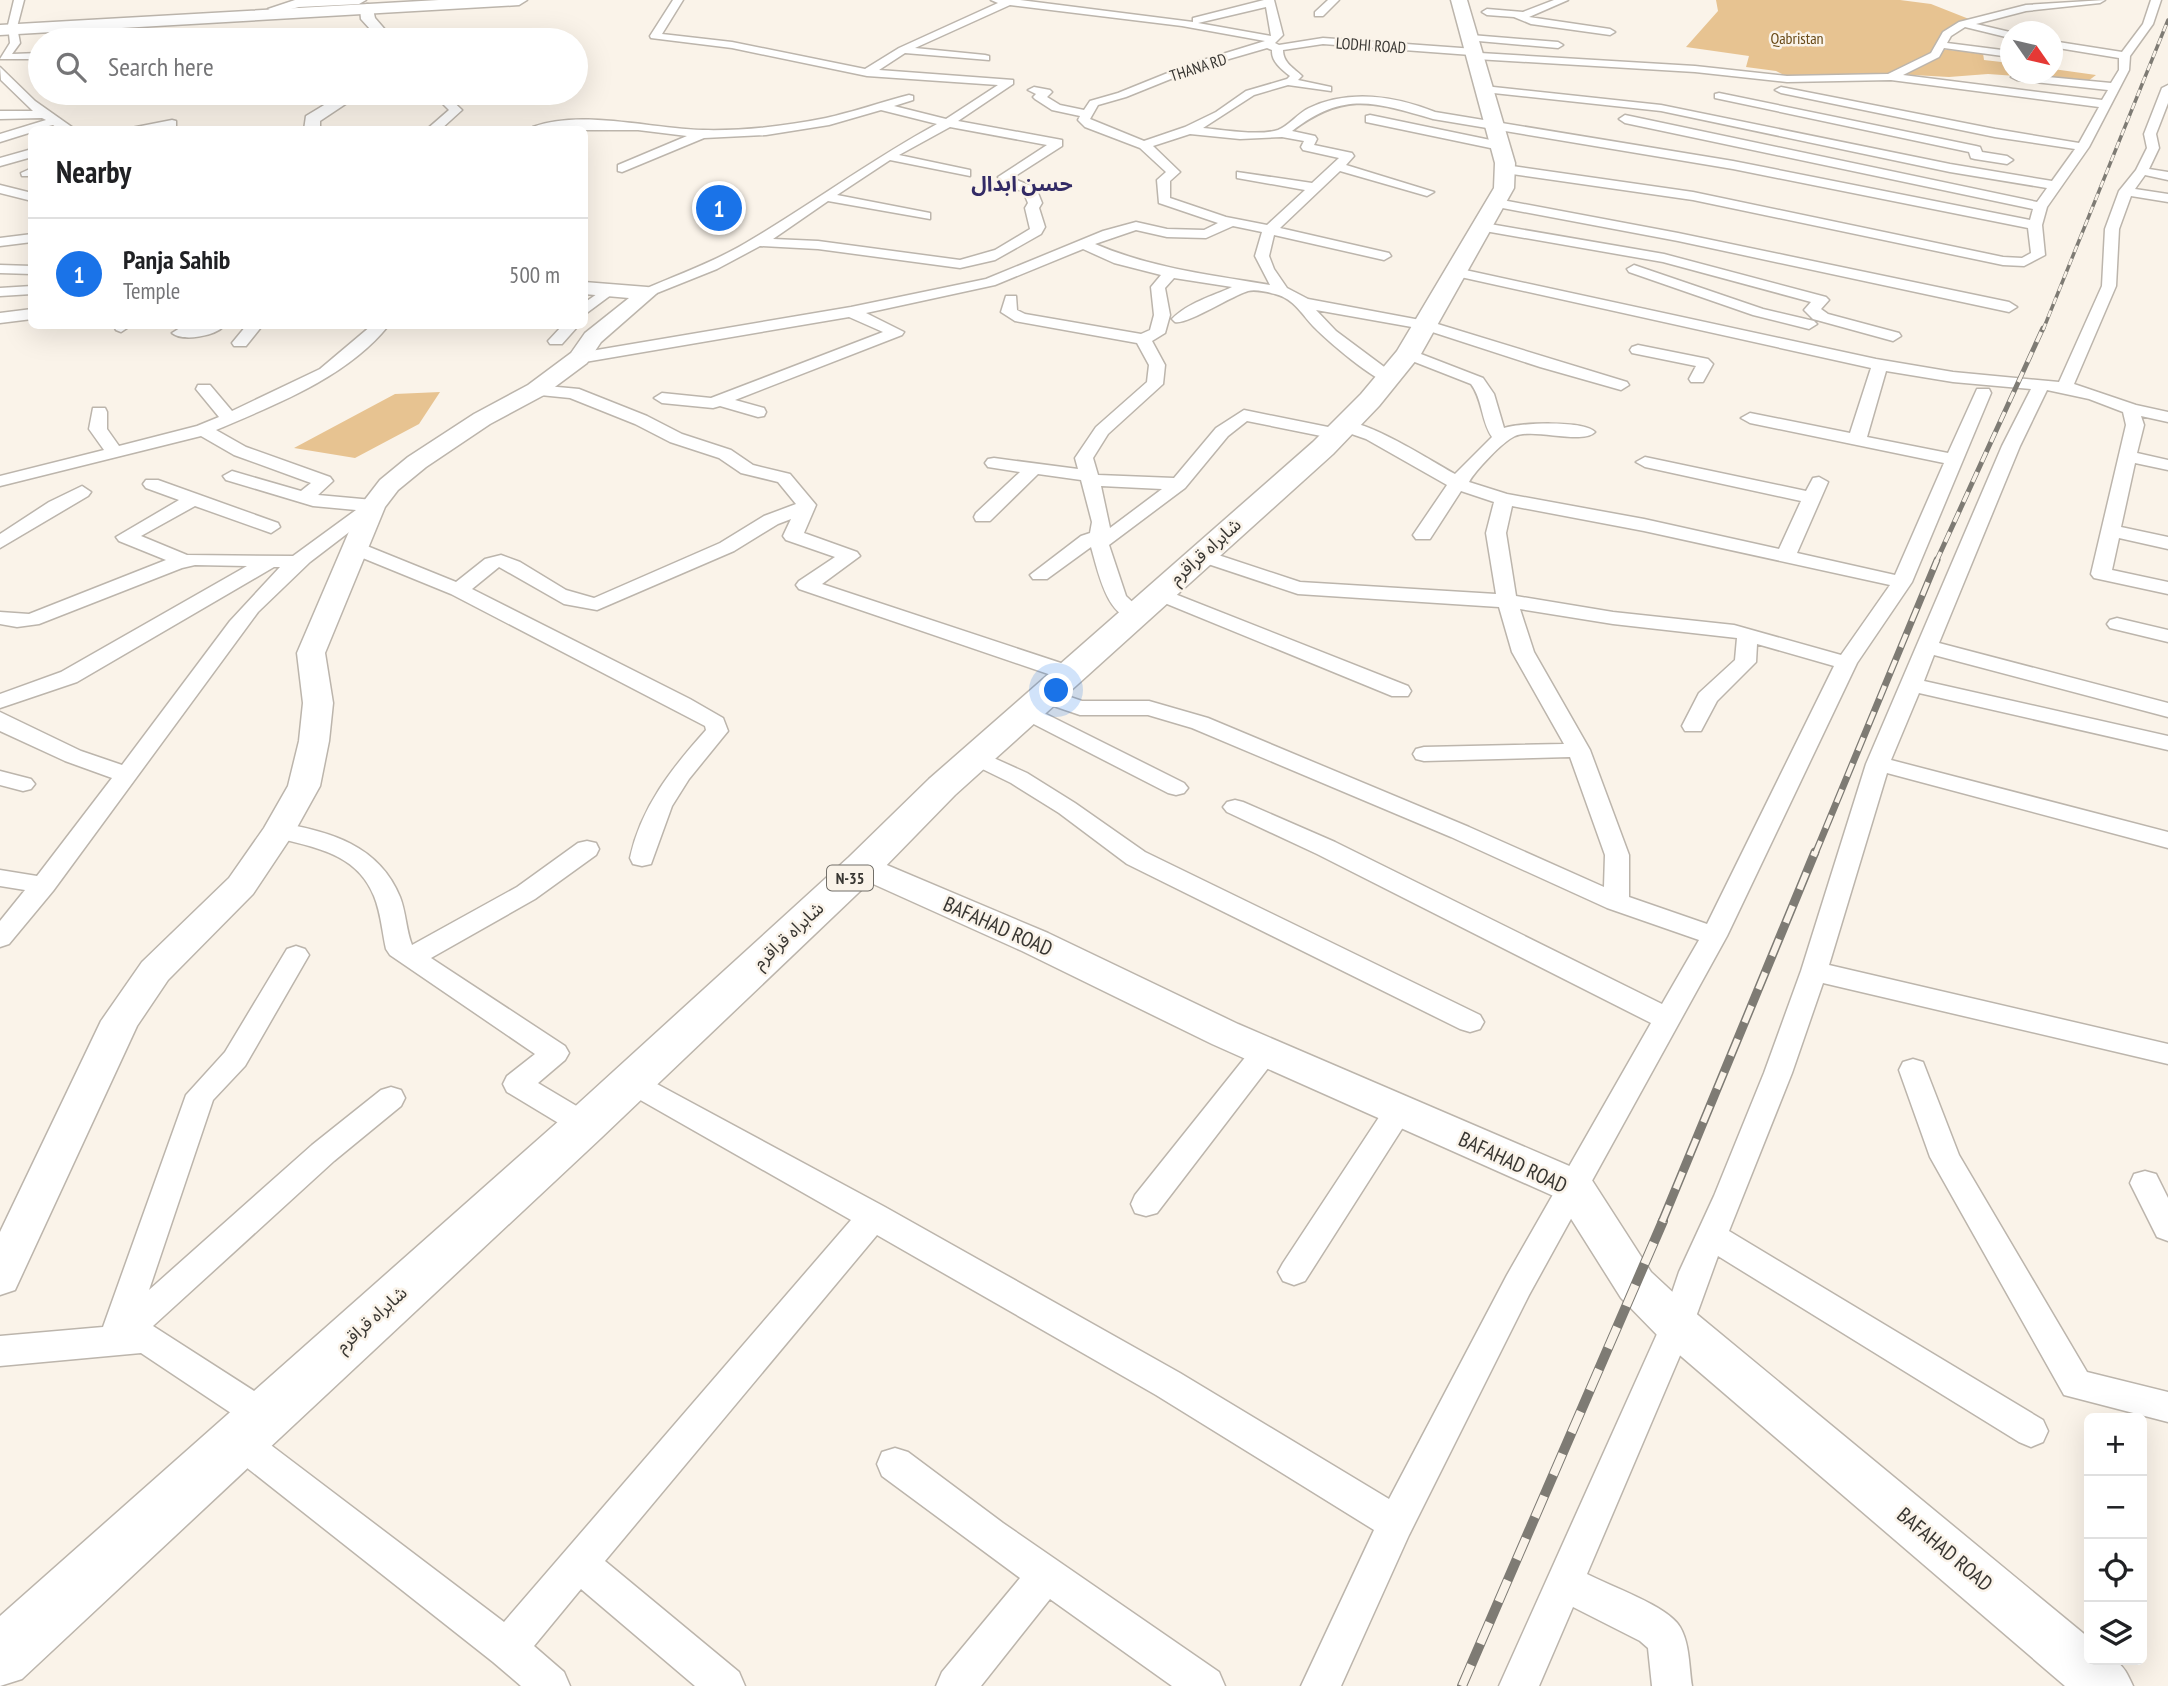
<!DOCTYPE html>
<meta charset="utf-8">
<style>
:root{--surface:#fff;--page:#f2f2f2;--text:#202124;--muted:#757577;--line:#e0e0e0;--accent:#1a73e8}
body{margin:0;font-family:"PT Sans Narrow","Noto Sans Arabic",sans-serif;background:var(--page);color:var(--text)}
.controls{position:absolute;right:21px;bottom:21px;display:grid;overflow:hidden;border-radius:10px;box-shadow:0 7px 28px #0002}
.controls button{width:63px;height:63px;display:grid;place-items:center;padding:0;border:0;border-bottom:2px solid var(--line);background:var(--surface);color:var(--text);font:35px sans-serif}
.compass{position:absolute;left:2000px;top:21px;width:63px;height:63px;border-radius:50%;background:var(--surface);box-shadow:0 7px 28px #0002;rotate:124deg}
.you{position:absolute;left:1057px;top:691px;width:24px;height:24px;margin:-18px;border:5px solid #fff;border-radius:50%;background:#1a73e8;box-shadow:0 0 0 10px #1a73e833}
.badge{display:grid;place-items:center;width:46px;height:46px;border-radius:50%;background:var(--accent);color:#fff;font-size:23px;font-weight:700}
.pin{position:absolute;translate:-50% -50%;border:4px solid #fff;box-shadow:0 2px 7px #0006}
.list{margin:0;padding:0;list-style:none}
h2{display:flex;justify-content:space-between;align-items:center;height:91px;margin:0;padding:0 28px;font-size:30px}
h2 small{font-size:23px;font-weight:400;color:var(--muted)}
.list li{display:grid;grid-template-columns:46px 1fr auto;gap:21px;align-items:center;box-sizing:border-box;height:112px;padding:0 28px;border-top:2px solid var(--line)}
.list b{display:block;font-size:26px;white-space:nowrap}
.list p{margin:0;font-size:23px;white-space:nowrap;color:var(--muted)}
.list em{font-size:23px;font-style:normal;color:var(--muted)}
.icon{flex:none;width:38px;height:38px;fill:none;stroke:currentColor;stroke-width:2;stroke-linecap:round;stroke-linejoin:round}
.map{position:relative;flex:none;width:2168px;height:1686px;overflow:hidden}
.search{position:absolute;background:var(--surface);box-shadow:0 7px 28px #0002;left:28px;top:28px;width:560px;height:77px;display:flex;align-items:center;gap:18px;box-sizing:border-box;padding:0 24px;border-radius:38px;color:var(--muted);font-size:26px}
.panel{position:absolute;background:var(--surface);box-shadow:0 7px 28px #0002;left:28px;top:126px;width:560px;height:203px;border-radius:10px}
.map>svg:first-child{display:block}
.green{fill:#e7c391}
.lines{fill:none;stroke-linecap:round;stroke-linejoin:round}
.street-casing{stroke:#bcb5ac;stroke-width:3}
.secondary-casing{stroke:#bcb5ac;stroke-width:3}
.highway-casing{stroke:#bcb5ac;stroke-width:3}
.street{fill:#fff;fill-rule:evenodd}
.secondary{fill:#fff;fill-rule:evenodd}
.highway{fill:#fff;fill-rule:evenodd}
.rail-far4-casing{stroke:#7e7b74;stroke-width:3.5}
.rail-far3-casing{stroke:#7e7b74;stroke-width:5}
.rail-far2-casing{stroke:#7e7b74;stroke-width:7}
.rail-far1-casing{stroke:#7e7b74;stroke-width:9}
.rail-casing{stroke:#7e7b74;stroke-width:10}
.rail-far4{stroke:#faf3e9;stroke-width:2.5;stroke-dasharray:7;stroke-linecap:butt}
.rail-far3{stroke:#faf3e9;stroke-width:3.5;stroke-dasharray:11;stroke-linecap:butt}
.rail-far2{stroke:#faf3e9;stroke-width:4.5;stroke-dasharray:14;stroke-linecap:butt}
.rail-far1{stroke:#faf3e9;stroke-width:6;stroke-dasharray:18;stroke-linecap:butt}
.rail{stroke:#faf3e9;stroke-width:8;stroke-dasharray:23;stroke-linecap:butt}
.labels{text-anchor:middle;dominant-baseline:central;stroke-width:5;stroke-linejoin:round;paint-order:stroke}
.far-park-label{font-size:16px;fill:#684916;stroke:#faf3e9}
.far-street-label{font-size:16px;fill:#383632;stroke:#faf3e9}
.shield{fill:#faf3e9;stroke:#726f69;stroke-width:2}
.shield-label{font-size:16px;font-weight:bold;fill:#383632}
.street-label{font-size:18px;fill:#383632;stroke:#faf3e9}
.far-district-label{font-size:21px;font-weight:bold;fill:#322a65;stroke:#faf3e9}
.near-street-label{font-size:21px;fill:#383632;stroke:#faf3e9}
</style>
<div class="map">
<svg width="2168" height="1686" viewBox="0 0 2168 1686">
<rect width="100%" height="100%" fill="#faf3e9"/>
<path class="green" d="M1716,0h184l31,4 38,15 -31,30 45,4 1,7 26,3v11h42l1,-5 43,6 -8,6 -100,-7 -39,3 -72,-4 -89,4 -12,-6 -30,-4 3,-11 -63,-9 32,-36z
M440,392l-21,32 -64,34 -61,-10 101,-54z"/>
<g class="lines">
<g class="street-casing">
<path id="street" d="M14,0h10l-7,27 3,16 -8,11 28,-1v6h-40l10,-16 -2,-18z
M673,0h10l-21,34 70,8 133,27 34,-21 99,-45 -7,-3h29l173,22v-4l71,-18h10l9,35 -8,8 4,2 44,-7 152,11 5,4 215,13 92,10 101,-2 43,-21 12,-21 16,-10 67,-17 79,-5 -5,3 -74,8 -50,13 34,8v6l-45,-11 -14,9 -4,7 63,8v6l-66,-9 -5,9 -36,18 199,25 6,-10 -91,-10 -6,-3 6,-3 94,9 8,-13v-12l-67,-11v-6l70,11 21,-28 8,-24h10l-8,24 -23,32 -1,14 -40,77 -42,60 -5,18 3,30 -21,11 -21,-1 -310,-65 -188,-27 -6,-4 6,-4 188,27 310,65 19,1 9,-5 -3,-25 -295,-59 -300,-50c-60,-17 -88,-28 -141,12l23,5 2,3 -3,6 38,8 2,3 -8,9 88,27 -7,4 -87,-25 -60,57 109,25 2,3 -7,4 -110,-25 -5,21 5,13 13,19 21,11 123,23 196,60 2,3 -8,5 -81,-23 -117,-38 -107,-19 20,21 59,44 2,3 -2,3 -6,2c-17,-4 -60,-41 -74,-55 -13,-13 -20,-29 -40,-34 -8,-2 -19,-5 -27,-3 -17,5 -61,34 -73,31l-3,-3c15,-16 41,-23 60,-32l-58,-9 -9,10 5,27 -5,18 -13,8 13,24 -2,19 -55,50 -15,24 5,17 76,3 42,-50 28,-18 94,19 -3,-3 3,-4c25,-6 93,39 117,52l37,-37c-11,-16 -9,-37 -21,-53l-69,-27 -2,-3 8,-5 75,29 11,16 10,34c16,-5 79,-8 91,4 -12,13 -61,-4 -80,4 -13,6 -40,35 -46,46l38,12 137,25 135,30 22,-48 -156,-34 -9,-5 9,-5 161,34 7,-13 6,-1 9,5 -31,71 98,22 49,-112 -194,-40 -9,-5 9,-5 100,20 21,-65 -415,-92 -7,-4 7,-4 420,91 77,13 106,10 43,-96 3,-57 14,-38 17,-21 11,-22 -3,-14 18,-46 6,-3v18l-12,31 3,14 -10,21 19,3v8l-23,-5 -10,14 33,5v8l-37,-6 -12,33 -3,57 -42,98 62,21 32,7v10l-27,-6 3,9 -7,28 31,7v10l-33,-7 -14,64 47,10v12l-49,-11 -7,32 56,12v12l-74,-16 -3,-4 35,-149 -3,-13 -34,-13 -42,-9 -27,56 -81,197 229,60v14l-234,-62 -10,26 244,55v14l-249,-57 -28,67 277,72v16l-281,-75 -58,192 339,79v20l-345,-81 -31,90 -63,158 314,189 5,11 -5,11 -12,5 -12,-5 -301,-186 -25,69 -106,249c23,12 81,32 93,53 10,17 9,41 12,59h-40l-4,-38 -8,-7 -67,-34 -34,79h-40l162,-361 18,-53 35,-76 50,-123 37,-102 65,-207 136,-318 29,-57 -78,-7 -67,-11 -19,66 81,16 29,-64h12l2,4 -79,189 -55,81 -130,273 -198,359 -120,240 -68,151h-40l73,-156 -218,-135 -279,-160 -272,326 134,111 6,14h-50l-114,-97 -47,57 30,26 6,14h-49l-28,-24 -266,-210 -5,-11 5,-11 12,-5 12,5 253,192 347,-402 -230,-131 -4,-8 4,-8 10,-3 254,137 295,166 209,126 118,-224 144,-252 -334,-169 -90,-42 -4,-5 4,-5 8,-2 8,2 92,40 327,162 37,-64 -92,-32 -156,-71 -259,-109 -44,-13h-68l-44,-15 -3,-5 3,-5 8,-2 38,13h67l59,17 261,109 135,60 1,-32 -35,-98 -146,4 -8,-2 -3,-5 3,-5 8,-2 140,-3 -52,-92 -13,-45 -201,-13 -105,-35 -3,-4 10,-6 100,33 196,12 -10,-61 8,-31 -33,-11 -31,48h-14l-3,-4 34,-50 -81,-46 -23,-8 2,3 -3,4 -6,1 -89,-18 -19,15 -43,52 -76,57 17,51 18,17 -3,4c-33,9 -43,-47 -50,-70l-44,32h-14l-3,-4 51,-39 9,-3 2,-11 -11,-42 -43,-6 -48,47h-14l-2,-4 2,-4 44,-41 -32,-5 -3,-4 3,-4 6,-1 84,11 -3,-11 21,-31 51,-45 2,-17 -12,-22 -122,-22 -14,-9 5,-16h10l1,14 8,4 116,20 9,-4 4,-15 -3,-28 10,-12 -47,-12 -31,-14 -88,36 -129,28 38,19 -2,3 -167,65 29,8 2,4 -2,4 -6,1 -38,-11 -7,2 -51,-5 -8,-5 8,-5 49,5 172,-66 -34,-15 -270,46 -8,-5 8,-5 272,-46 135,-28 117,-48 33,-9 31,7 37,1 14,-7 -59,-20 -2,-23 9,-8 -26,-24 -55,-21 -7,-7 2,-4 -28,-6 -17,-11 -2,-2 3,-3 -8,-4 6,-3 16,3 2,2 -5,5 13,8 24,5 6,-9 28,-8 72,-29 75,-23 -83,-15 -172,-21 -95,43 70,7 4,1v4l-84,-7 -26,17 134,10v4l-55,37 104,19v6l-50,32 24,10 6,15 -3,5 6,19 -4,7 -46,26 -35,8 -142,-19 -58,-3 -43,23 -70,28 -5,-1 -2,-3 2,-3c38,-16 77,-30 112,-52 62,-37 120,-80 183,-114l-56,-14 -52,15 -63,10 -62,3 -82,34 -4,-1v-6l69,-29 -49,-6h-107l2,-3c47,-18 120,2 170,3 41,1 83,-4 123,-12 28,-6 55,-16 83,-23l4,1v4l-19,6 52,13 52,-34 -131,-9 -135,-28 -81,-10 -1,-2zM1266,7l5,29 -73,-13zM1323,44l148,11 5,4 219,13 92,10 104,-2 208,27 -20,36 -84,-14 -214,-42 -6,3 6,3 214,44 80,12 -23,32 -102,-17 -289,-59 -177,-19 -6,3 6,3 177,19 289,61 97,16 -10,14 -412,-87 -6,4 6,4 408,86 -3,11 -297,-59 -298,-49c-39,-16 -86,-23 -126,-4 -11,5 -20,18 -31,22 -20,6 -55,0 -75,-2l51,-33 34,-10 43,6v-4l-33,-7 4,-4c-8,-8 -19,-13 -19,-26zM1267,48l5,2c-1,11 9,19 18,26l-3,3 -41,12 -30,21 -31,15 -41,14 -54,-22 8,-14 28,-8 72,-29zM950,127l97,18 -49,32 6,9 19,5 5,12 -3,5 5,21 -35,21 -35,10 -142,-19 -45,-2 55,-38 102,18v-6l-93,-18 53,-35 80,16v-6l-71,-15zM1190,134l50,5 42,-2 22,4 -3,6 2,3 36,8 -27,25 -75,-11v6l68,12 -38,35 -41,-8 -56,-19v-17l10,-9 -27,-26zM1233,226l29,6 -7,24 15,29c-59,-10 -119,-17 -175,-41l41,-14 31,7 39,1zM1101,486l61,3 -52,39zM1512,506l132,25 246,54 -49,70 -107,-30 -121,-13 -97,-16 -10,-63zM1520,609l93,15 124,14 -2,22 -36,33 -17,33 3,5h16l16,-30 39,-39 1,-18 77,22 -127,258 -78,-27v-42l-39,-105 -56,-98z
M1328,0h11l-16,16h-8v-4z
M1554,0h14l-39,17 81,12 5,3 -5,3 -79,-11 -17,-7 -27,-2 -5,-3 5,-3 36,3z
M1471,35l87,7 5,3 -5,3 -91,-8 -1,-2z
M0,67l35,34 41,29h-16l-7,-5 -21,5v2l-32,10v-8l46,-14 -4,-2 -42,1v-8h33l-32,-31z
M432,93h12l18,17 -22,20h-14l23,-20z
M1719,93l257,53 4,1 2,5 25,4 6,4 -6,4 -32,-5 -4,-1 -2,-6 -254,-54v-4z
M1370,115l130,27 6,4 -6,4 -134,-28v-6z
M172,120l4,1v6l-55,3z
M32,149v8l-32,9v-8z
M32,168v8h-10l-1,-3z
M0,185l32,8v8l-32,-8z
M1497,199l181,34 331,69 8,5 -8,5 -331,-71 -186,-35v-6z
M1484,223l180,31 162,43 3,3 -8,9 7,5 71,19 2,3 -8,5 -80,-22 -9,-9 7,-8 -148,-40 -184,-32v-6z
M32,234v8l-32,4v-8z
M0,265l32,1v8l-32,-1z
M1634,265l129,44 51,12 3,3 -8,5 -56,-14 -124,-43 -2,-3z
M610,285l5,1 2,3 -2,3 -31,23v-12z
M32,286v8l-32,2v-8z
M32,309v10l-32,4v-10z
M114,326h16l-9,6 -5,-2z
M203,326h21c-9,10 -41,16 -52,7l8,-5z
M246,326h16l-16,20h-12l-2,-3z
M371,326h17c-42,52 -114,79 -172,104l30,17 84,30 3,4 -15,14 55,5 7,2 2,5 -72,55 -52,50 -205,279 -44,53 -9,3v-26l25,-31 -25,-4v-16l37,6 75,-98 -47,-17 -65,-30v-19l81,39 41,14 108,-144 50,-54h-6l-197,115 -77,26v-14l61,-22 186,-106 -52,-1 -13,3 -143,56 -22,3 -17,-3v-12l29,2 137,-54 -47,-19 -3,-4 63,-37 -33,-12 -3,-4 3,-4h12l120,43 2,4 -9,6 -76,-27 -54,30 46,19 106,1 63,-46 -43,-4 -87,-26 -3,-4 9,-5 69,20 10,-8 -77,-28 -33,-19 -201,50v-10l104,-26 -15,-21 4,-21h12l2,4v17l12,17 78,-20 22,-9 -23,-28 2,-4h12l22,26 88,-42z
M562,326h16l-16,18h-12l-2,-3z
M1638,345l70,14 5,5 -10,18h-12l-2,-3 7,-13 -64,-13 -2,-3 2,-3z
M536,385l43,4 68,27 35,18 49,16 22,15 37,9 26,31 -12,28 53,19 3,4 -38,28 254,84 3,5 -3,5h-16l-261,-89 -3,-4 3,-4 36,-24 -49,-17 -3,-4 8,-17 -13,5 -44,27 -137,59 -33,-6 -65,-37 -27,22 218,110 33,19 5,13 -39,48 -17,27 -21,58 -9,2 -9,-2 -3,-6c11,-51 42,-90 76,-128l-1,-4 -254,-132 -103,-42 -3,-4 10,-6 7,2 94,38 29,-23 16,-4 19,7 46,28 28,8 126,-55 44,-27 32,-12 -18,-22 -37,-9 -22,-15 -49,-16 -35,-18 -65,-26 -40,-4 -2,-4 2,-4z
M82,486l9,6 -3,4 -88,52v-14l49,-32z
M1157,587l251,99 3,5 -3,5h-16l-242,-99 -3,-4 3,-4z
M2117,618l51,12v12l-58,-14 -3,-4 3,-4z
M1026,704l158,79 4,5 -4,5 -8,2 -8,-2 -150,-77 -3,-5 3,-5z
M976,750l51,23 48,30 70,49 335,163 4,7 -4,7 -10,3 -10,-3 -333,-165 -68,-51 -48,-30 -43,-21 -3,-5 3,-5z
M0,771l31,8 4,5 -4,5 -8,2 -23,-6z
M279,823c50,8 100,22 121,74 6,15 6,33 12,48l105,-58 61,-44 9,-2 9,2 3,6 -3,6 -61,44 -104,59 134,88 4,7 -4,7 -27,23 57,34 5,8 -5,8 -10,3 -10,-3 -68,-41 -4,-8 4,-8 28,-22 -145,-99 -4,-6c-4,-18 -5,-36 -12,-53 -18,-45 -64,-49 -104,-60l-3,-5 3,-5z
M296,946l9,3 4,6 -64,111 -32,34 -64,190 163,-145 69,-55 10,-3 10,3 4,8 -4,8 -67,55 -181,165 123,79 5,11 -5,11 -12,5 -12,-5 -111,-74 -141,13v-30l103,-9 83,-232 39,-43 62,-103z
M1265,1042l10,3 4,7 -4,7 -118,154 -11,3 -11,-3 -4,-9 4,-9 120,-150z
M1913,1059l10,3 36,93 128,217 81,20v30l-104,-27 -134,-238 -31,-87 4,-8z
M1399,1099l10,3 5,8 -109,171 -11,4 -11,-4 -5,-9 5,-9 106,-161z
M2145,1171l11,3 12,24v43l-11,-4 -27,-54 4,-9z
M895,1448l13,4 95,71 216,149 6,14h-53l-122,-87 -69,87h-45l6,-14 78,-94 -138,-102 -5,-12 5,-12z"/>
</g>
<g class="secondary-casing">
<path id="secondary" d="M295,0h71l-7,4 -60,3 -24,6 -7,-4z
M367,4l5,1 3,13 19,22h-14l-19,-21 -1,-11z
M344,93h18l-42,28v9h-16l2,-14z
M584,282l63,5 7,2 3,4 -56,49 -14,21 -43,32 -54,29 -64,43 -28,23 -13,17 -60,146 8,50 -4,38 -9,45 -25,45 -42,63 -85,86 -31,46 -122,264 -15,5v-63l101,-211 41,-59 87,-84 35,-50 24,-42 11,-45 4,-38 -6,-50 63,-147 20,-26 28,-23 66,-43 54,-29 43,-32 14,-20 44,-35 -45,-4z
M863,855l185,78 190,91 350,150 63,98 42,39 396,327v22c29,0 32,-1 44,26h-68l-404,-347 -40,-41 -63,-100 -346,-154 -190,-93 -171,-77 -5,-8 5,-8z"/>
</g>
<g class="highway-casing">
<path id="highway" d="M439,0h88l-8,5 -519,30v-10z
M1451,0h16l48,163 -1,25 -93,166 -42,52 -46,48 -378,341 -78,80 -276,263 -579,541 -22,7v-70l569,-504 280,-255 80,-78 384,-337 48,-48 36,-43 97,-163 1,-25z"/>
</g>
<use href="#street" class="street"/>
<use href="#secondary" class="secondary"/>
<use href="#highway" class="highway"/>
<g class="rail-far4-casing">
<path id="rail-far4" d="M2043,330l125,-310"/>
</g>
<g class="rail-far3-casing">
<path id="rail-far3" d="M1936,562l107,-234"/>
</g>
<g class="rail-far2-casing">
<path id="rail-far2" d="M1815,854l122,-294"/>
</g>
<g class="rail-far1-casing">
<path id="rail-far1" d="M1662,1222l153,-370"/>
</g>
<g class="rail-casing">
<path id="rail" d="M1462,1686l201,-465"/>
</g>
<use href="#rail-far4" class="rail-far4"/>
<use href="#rail-far3" class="rail-far3"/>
<use href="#rail-far2" class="rail-far2"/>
<use href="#rail-far1" class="rail-far1"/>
<use href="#rail" class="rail"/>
</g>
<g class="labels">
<g class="far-park-label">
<text x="1797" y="38">Qabristan</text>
</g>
<g class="far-street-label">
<text transform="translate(1371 45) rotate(4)">LODHI ROAD</text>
<text transform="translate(1198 67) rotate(-18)">THANA RD</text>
</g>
<rect class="shield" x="827" y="865.5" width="46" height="25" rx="5"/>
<g class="shield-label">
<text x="850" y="878">N-35</text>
</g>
<g class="street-label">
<text transform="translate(1205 551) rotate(-42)">شاہراہ قراقرم</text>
<text transform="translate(788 935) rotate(-43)">شاہراہ قراقرم</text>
<text transform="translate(371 1319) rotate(-42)">شاہراہ قراقرم</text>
</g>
<g class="far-district-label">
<text x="1022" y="183">حسن ابدال</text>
</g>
<g class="near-street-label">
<text transform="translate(998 926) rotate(24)">BAFAHAD ROAD</text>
<text transform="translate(1513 1162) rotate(25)">BAFAHAD ROAD</text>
<text transform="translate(1945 1549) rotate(40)">BAFAHAD ROAD</text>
</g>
</g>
</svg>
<div class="controls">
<button>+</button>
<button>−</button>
<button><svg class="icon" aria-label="locate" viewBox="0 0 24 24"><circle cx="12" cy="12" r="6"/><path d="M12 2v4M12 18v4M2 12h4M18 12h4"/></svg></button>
<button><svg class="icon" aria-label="layers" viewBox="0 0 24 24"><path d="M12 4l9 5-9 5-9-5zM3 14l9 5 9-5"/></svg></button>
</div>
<svg class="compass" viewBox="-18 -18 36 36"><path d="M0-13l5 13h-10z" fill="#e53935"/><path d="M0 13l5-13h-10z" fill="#757577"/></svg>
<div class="you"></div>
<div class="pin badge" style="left:719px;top:208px">1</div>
<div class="search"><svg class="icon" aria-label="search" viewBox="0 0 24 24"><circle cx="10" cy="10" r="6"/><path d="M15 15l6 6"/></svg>Search here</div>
<section class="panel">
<h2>Nearby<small></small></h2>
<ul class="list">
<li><span class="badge">1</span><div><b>Panja Sahib</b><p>Temple</p></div><em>500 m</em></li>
</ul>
</section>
</div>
